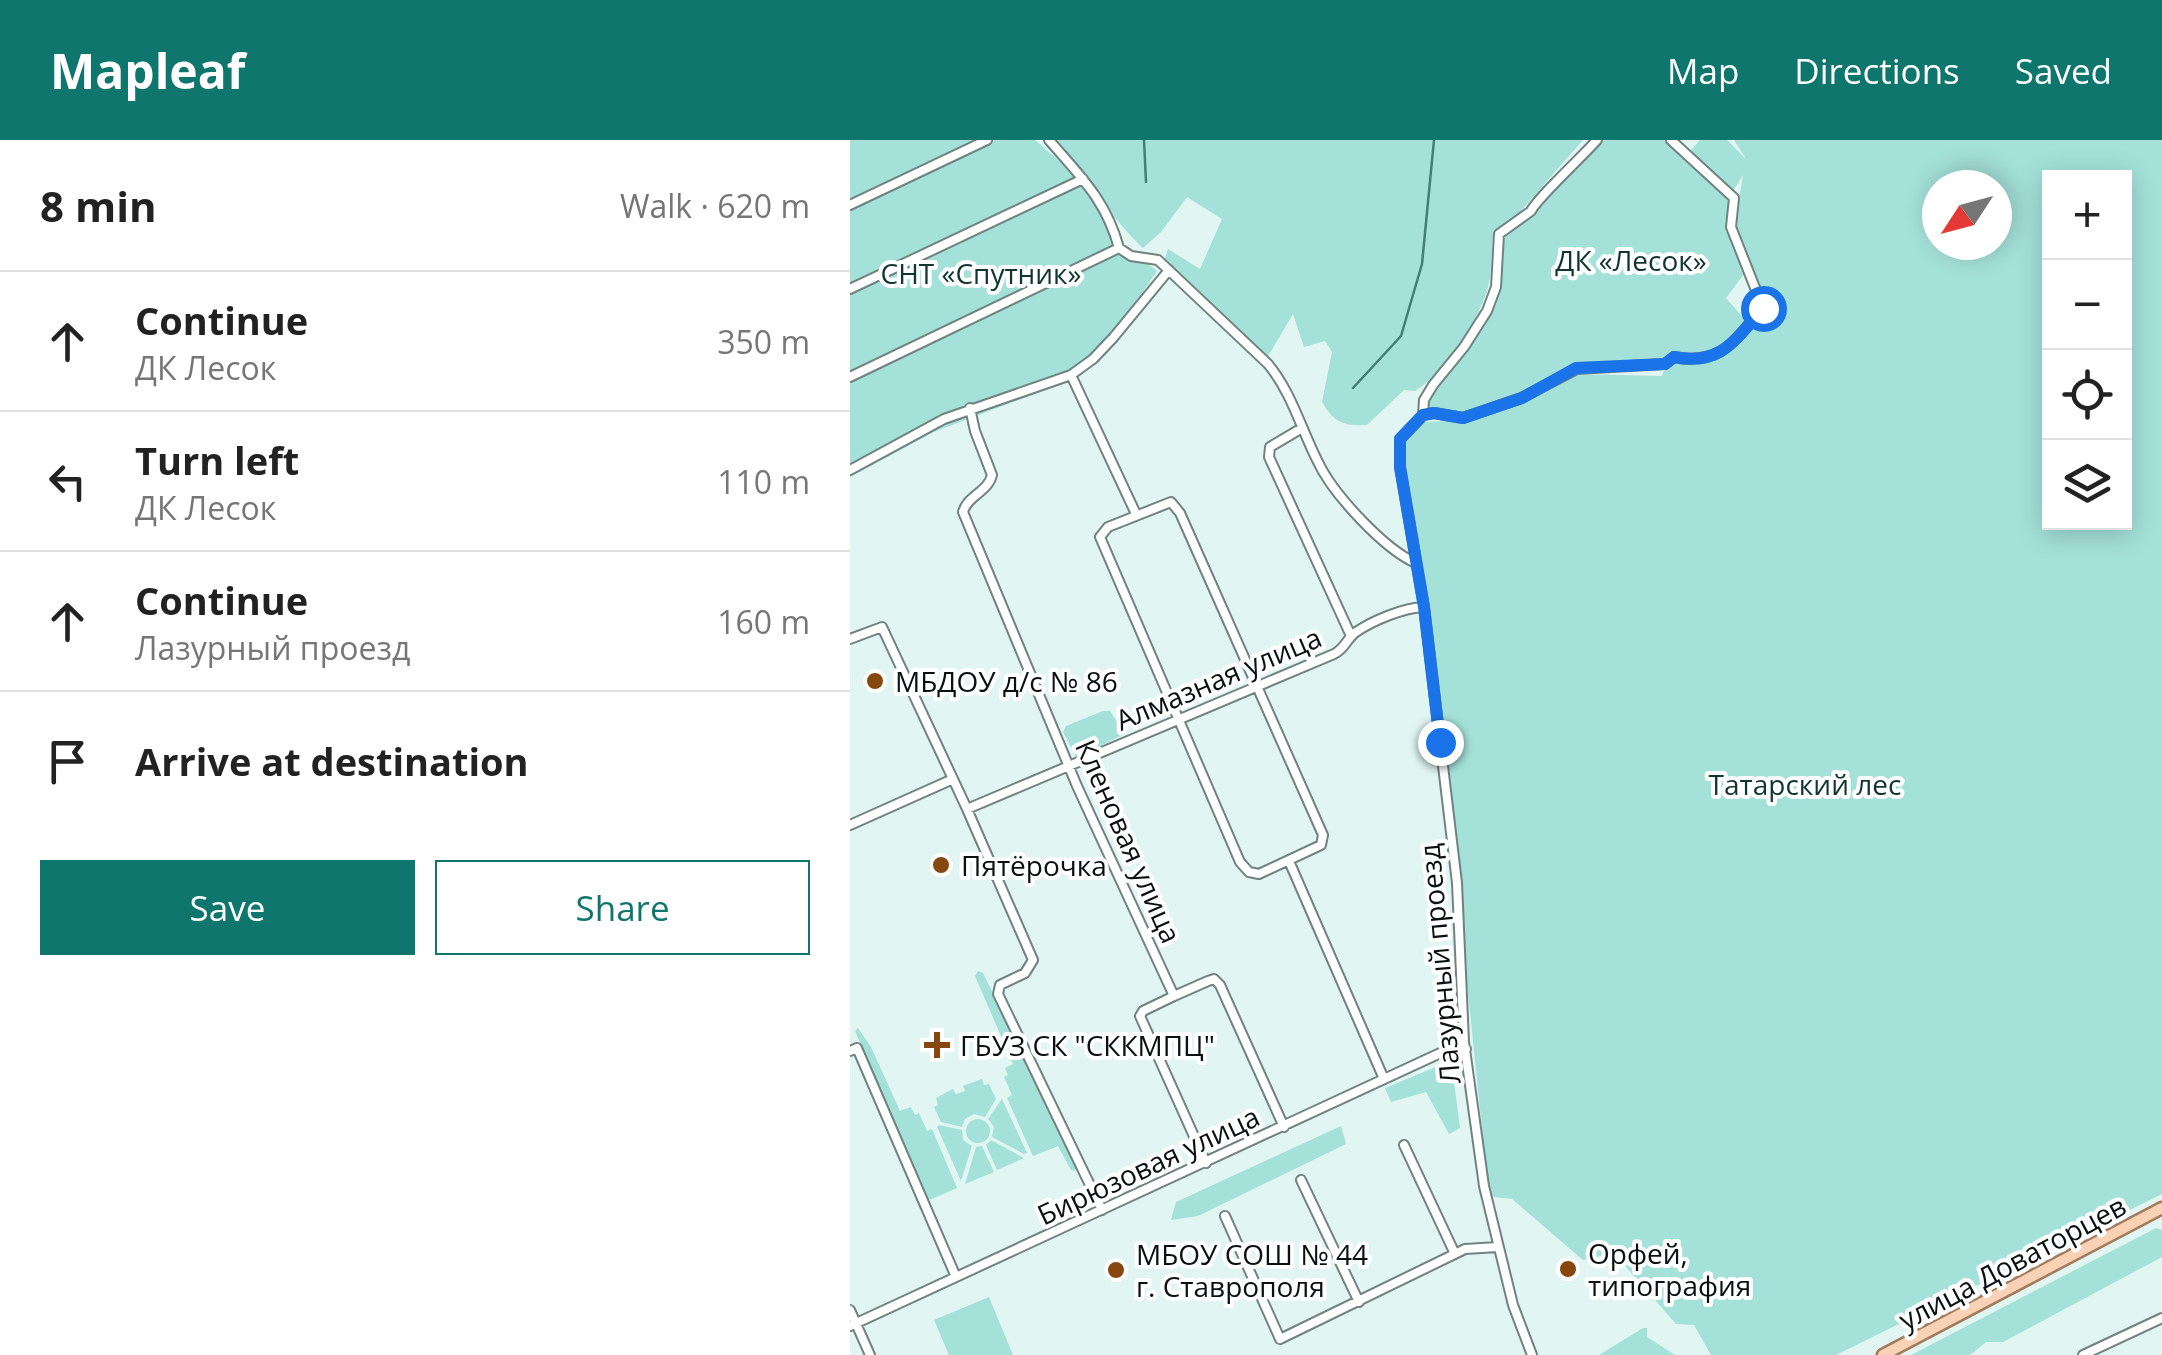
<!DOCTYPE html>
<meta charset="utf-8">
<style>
:root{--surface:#fff;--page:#f6f6f6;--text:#222;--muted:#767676;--line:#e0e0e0;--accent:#0f766e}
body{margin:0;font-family:"Open Sans",sans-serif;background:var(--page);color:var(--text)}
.controls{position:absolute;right:30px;top:30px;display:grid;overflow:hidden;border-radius:0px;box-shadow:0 5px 25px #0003}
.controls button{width:90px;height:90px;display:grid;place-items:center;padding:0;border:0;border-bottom:2px solid var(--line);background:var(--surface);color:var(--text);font:50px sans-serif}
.compass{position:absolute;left:1072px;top:30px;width:90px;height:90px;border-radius:50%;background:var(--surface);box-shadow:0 5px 25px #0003;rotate:234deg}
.stop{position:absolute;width:30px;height:30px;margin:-22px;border:8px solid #1a73e8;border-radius:50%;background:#fff}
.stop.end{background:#1a73e8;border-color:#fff;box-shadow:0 2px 10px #0008}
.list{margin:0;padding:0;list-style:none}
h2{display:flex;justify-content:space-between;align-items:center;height:130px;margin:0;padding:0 40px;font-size:42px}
h2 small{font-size:32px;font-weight:400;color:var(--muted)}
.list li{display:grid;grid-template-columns:65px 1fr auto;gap:30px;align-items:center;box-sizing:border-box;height:140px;padding:0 40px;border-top:2px solid var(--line)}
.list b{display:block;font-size:38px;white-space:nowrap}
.list p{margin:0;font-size:32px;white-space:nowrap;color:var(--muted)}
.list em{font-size:32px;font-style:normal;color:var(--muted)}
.actions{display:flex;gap:20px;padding:30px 40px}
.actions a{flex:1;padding:22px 0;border:2px solid var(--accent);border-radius:0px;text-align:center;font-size:35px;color:var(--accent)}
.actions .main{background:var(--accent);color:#fff}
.icon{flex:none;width:55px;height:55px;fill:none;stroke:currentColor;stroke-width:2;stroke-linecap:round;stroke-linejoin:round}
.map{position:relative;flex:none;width:1312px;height:1215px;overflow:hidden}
header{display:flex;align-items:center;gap:60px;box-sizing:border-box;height:140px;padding:0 50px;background:var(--accent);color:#fff}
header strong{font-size:48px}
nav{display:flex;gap:55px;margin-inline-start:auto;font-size:35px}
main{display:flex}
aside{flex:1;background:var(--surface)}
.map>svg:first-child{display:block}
.green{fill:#a4e1d9;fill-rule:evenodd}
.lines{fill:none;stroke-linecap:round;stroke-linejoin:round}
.stream{stroke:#467d76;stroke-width:2.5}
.minor-casing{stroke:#708380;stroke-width:12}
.major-casing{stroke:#a37a5b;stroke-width:15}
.minor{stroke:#fff;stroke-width:8}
.major{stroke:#f9d1b5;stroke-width:10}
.route{stroke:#1a73e8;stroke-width:12}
.poi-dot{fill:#87480f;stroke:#fff;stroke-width:4}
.labels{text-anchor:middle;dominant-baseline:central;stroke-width:8;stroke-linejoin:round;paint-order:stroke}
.park-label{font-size:28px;fill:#113632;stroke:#fff}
.street-label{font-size:28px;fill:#0a1110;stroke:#fff}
.poi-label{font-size:28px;fill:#0a1110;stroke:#fff;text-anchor:start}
</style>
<header>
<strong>Mapleaf</strong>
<nav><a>Map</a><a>Directions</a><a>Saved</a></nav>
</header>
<main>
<aside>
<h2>8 min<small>Walk · 620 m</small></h2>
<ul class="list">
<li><svg class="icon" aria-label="ahead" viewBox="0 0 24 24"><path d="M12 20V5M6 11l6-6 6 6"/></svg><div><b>Continue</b><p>ДК Лесок</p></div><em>350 m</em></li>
<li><svg class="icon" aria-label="left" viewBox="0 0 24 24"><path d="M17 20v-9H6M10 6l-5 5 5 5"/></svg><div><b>Turn left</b><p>ДК Лесок</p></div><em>110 m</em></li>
<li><svg class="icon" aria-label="ahead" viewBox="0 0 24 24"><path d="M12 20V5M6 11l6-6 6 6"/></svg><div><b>Continue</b><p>Лазурный проезд</p></div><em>160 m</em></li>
<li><svg class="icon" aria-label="arrive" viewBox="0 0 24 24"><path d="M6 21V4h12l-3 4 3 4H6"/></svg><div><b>Arrive at destination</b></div></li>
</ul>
<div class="actions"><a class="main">Save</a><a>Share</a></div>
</aside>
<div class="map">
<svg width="1312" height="1215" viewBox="0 0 1312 1215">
<rect width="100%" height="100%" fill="#e1f5f2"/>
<path class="green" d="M0,0h185l23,20 -13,-20h538l-65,74 -25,23c-2,17 -1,38 -6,54 -13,37 -40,79 -72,100l-11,-1 -37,35c-23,1 -33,-2 -45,-23l10,-50 -7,-11 -21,6 -11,-33 -25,42 -104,-95 4,-12 32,20 22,-50 -35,-22 -26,35 -18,16c-25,-23 -42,-52 -70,-73l18,17 12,18 16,44 29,10 9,7 -59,87 -30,23 -132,50 -86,46z
M752,0h65l19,16 14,-16h27l19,19 -12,-19h428v1054l-326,161h-125l-17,-30 -18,-1 -62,-71 -31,7 -71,-61 -19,-2 -5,-10 -63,-612c-10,-44 -27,-96 -18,-142l17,-11 37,-2 66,-20 52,-26 83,2c4,-14 19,-15 32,-18l-25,-4 -6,6c-24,2 -73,0 -93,8 -34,13 -109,71 -143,36l69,-99 5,-66 30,-23zM893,35l-8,49 11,42 20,45 -33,37 -13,4 27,-30 -21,-24 18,-24 -13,-40 -2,-36zM1200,38h74v344h-74zM1087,45h60v60h-60z
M253,571h7l15,23 -49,23 -13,-25 3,-6z
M128,831l5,2 82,169 12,25 -2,4 -4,-1 -13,-24 -25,10 -26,-58 5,-3 -8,-18 4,-2 -3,-7 8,-4 -38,-88z
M8,888l13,19 29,64 11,-4 4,8 4,-2 8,18 5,-2 25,59 -30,13 -72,-170z
M593,924l10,10 7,54 -11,6 -23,-42 -35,10 -6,-14z
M132,939l2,6 5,-1 7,15 -11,18 -11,-3 -9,5 -3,8 -21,-5 -7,-15 4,-2 -2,-7 17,-9 3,5 9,-3 -2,-5z
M152,959l25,54 -3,1 -32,-17 2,-10 -6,-8z
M116 991a12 12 0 1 1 24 0a12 12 0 1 1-24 0Z
M89,985l23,5 1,10 9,6 -11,35 -24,-54z
M491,986l5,18 -148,72 -27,4 5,-18z
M141,1000l33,18 -27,12 -11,-25z
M132,1006l12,26 -29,12 11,-37z
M1306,1088l6,2v27l-159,85h-17l-16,13h-59z
M139,1157l24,58h-64l-15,-35z
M793,1188h4v9l28,18h-76z"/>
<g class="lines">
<path class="stream" d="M294,0l2,42
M503,248l48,-52 21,-72 12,-124"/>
<g class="minor-casing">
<path id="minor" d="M199,0c31,36 57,60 70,108l12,8 27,4 110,104c24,29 33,65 50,98 15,32 66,87 98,101
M0,65l137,-65
M0,149l233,-110
M221,235l65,139
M0,237l269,-129
M120,268l5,23 17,44c-4,17 -25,21 -29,37l114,274 97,210 34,-15 6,-2 6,6 64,142
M573,275l11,-2 29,5 58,-20 56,-29 88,-5 9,-7c47,9 60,-16 89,-49l-32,-81 3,-29 -63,-58
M452,288l-32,19 -1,10 82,179
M0,330l94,-51 127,-44 22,-16 20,-21 56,-68
M321,362l9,11 143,322 -2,10 -62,29 -10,-2 -9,-10 -140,-325 8,-10z
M0,499l32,-12 85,182 66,151 -8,13 -25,12 -2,9 104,216
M117,669l367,-155c12,-6 12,-15 22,-22 18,-12 47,-24 68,-25
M0,685l103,-46
M439,721l95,218
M324,856l-31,15 -3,5 66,147
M0,911l7,-3 99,229
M554,1005l51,109
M451,1040l58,122
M375,1076l55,123 185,-90 33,-2
M0,1170l20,45
M0,1186l599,-277h17
M682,1215l-19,-50 -29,-119 -20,-144 -7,-159 -33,-276 -24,-140v-28l23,-24 1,-15 9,-15 31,-38 23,-36 9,-24 3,-53 32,-23c5,-12 53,-56 66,-71
M1233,1215l79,-37"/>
</g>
<g class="major-casing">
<path id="major" d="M1033,1215l279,-147"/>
</g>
<use href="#minor" class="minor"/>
<use href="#major" class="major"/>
</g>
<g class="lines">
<path class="route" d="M590,602l-16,-135 -24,-140v-28l23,-24 11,-2 29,5 59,-20 54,-30 89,-4 9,-7c47,9 60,-16 89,-49"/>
</g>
<g class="poi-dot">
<circle cx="25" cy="541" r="10"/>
<circle cx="91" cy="725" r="10"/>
<path d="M82 890h10v10h10v10h-10v10h-10v-10h-10v-10h10z"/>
<circle cx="718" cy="1129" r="10"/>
<circle cx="266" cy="1130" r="10"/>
</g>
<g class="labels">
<g class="park-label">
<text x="781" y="120">ДК «Лесок»</text>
<text x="131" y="133">СНТ «Спутник»</text>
<text x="955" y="644">Татарский лес</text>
</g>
<g class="street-label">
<text transform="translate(368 538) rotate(-23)">Алмазная улица</text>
<text transform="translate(279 701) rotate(66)">Кленовая улица</text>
<text transform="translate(589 824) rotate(-95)">Лазурный проезд</text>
<text transform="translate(298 1025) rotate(-25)">Бирюзовая улица</text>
<text transform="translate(1162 1122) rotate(-28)">улица Доваторцев</text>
</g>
<g class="poi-label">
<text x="45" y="541">МБДОУ д/с № 86</text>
<text x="111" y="725">Пятёрочка</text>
<text x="110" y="905">ГБУЗ СК "СККМПЦ"</text>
<text x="738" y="1113">Орфей,<tspan x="738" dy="32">типография</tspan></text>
<text x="286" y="1114">МБОУ СОШ № 44<tspan x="286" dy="32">г. Ставрополя</tspan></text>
</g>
</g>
</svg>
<div class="controls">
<button>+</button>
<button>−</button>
<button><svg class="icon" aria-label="locate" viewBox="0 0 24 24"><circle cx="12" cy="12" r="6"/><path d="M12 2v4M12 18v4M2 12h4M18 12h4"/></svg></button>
<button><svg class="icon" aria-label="layers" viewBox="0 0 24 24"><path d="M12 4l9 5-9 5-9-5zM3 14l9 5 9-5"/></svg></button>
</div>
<svg class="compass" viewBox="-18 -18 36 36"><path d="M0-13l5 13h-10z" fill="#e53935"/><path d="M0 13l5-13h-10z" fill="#767676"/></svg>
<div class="stop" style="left:913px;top:168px"></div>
<div class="stop end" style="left:590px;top:602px"></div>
</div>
</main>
